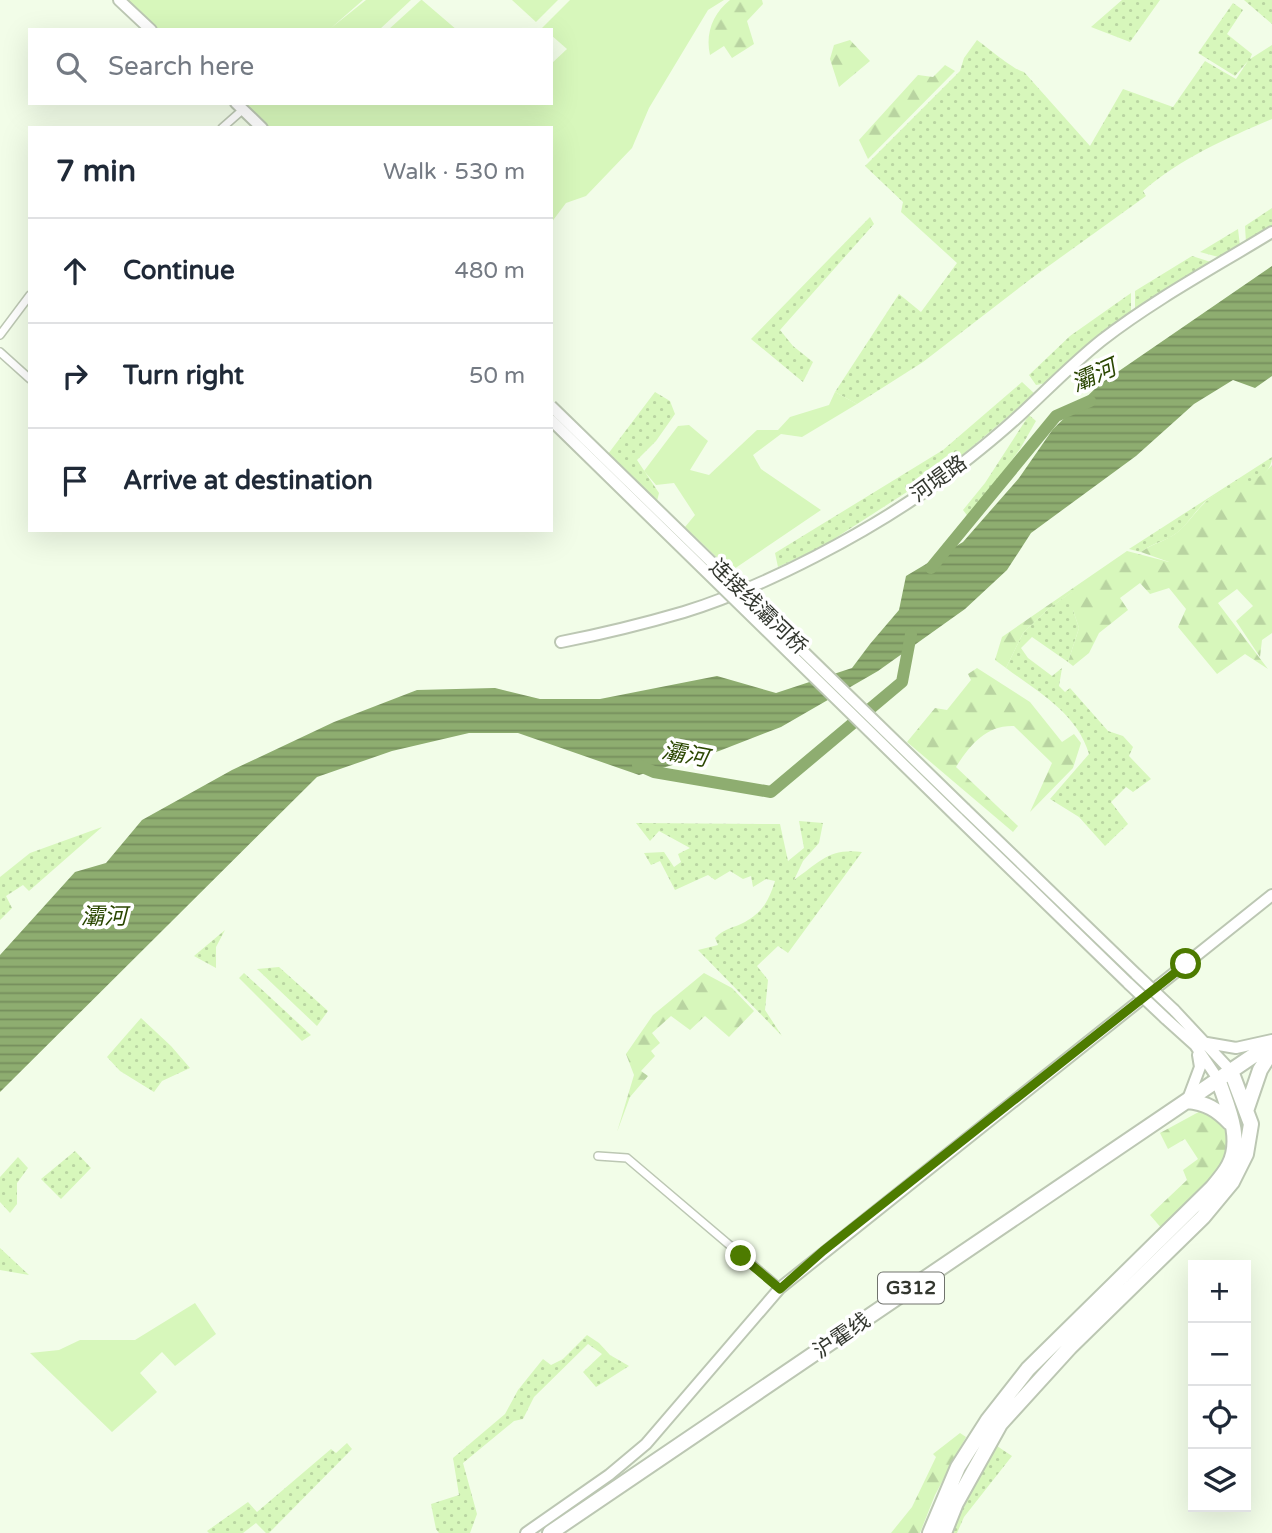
<!DOCTYPE html>
<meta charset="utf-8">
<style>
:root{--surface:#fff;--page:#f2f2f3;--text:#1f2937;--muted:#747a83;--line:#e0e1e3}
body{margin:0;font-family:"Varela Round","Noto Sans SC",sans-serif;background:var(--page);color:var(--text)}
.controls{position:absolute;right:21px;bottom:21px;display:grid;overflow:hidden;border-radius:0px;box-shadow:0 7px 28px #0002}
.controls button{width:63px;height:63px;display:grid;place-items:center;padding:0;border:0;border-bottom:2px solid var(--line);background:var(--surface);color:var(--text);font:35px sans-serif}
.stop{position:absolute;width:21px;height:21px;margin:-16px;border:5px solid #4d7b00;border-radius:50%;background:#fff}
.stop.end{background:#4d7b00;border-color:#fff;box-shadow:0 2px 7px #0008}
.list{margin:0;padding:0;list-style:none}
h2{display:flex;justify-content:space-between;align-items:center;height:91px;margin:0;padding:0 28px;font-size:30px}
h2 small{font-size:23px;font-weight:400;color:var(--muted)}
.list li{display:grid;grid-template-columns:46px 1fr auto;gap:21px;align-items:center;box-sizing:border-box;height:105px;padding:0 28px;border-top:2px solid var(--line)}
.list b{display:block;font-size:26px;white-space:nowrap}
.list em{font-size:23px;font-style:normal;color:var(--muted)}
.icon{flex:none;width:38px;height:38px;fill:none;stroke:currentColor;stroke-width:2;stroke-linecap:round;stroke-linejoin:round}
.map{position:relative;flex:none;width:1272px;height:1533px;overflow:hidden}
.search{position:absolute;background:var(--surface);box-shadow:0 7px 28px #0002;left:28px;top:28px;width:525px;height:77px;display:flex;align-items:center;gap:18px;box-sizing:border-box;padding:0 24px;border-radius:0px;color:var(--muted);font-size:26px}
.panel{position:absolute;background:var(--surface);box-shadow:0 7px 28px #0002;left:28px;top:126px;width:525px;height:406px;border-radius:0px}
.map>svg:first-child{display:block}
.grass{fill:url(#grass-dots)}
.forest{fill:url(#forest-firs)}
.garden{fill:#d7f7bb}
.water{fill:url(#water-rules)}
.lines{fill:none;stroke-linecap:round;stroke-linejoin:round}
.river{stroke:#8ead70;stroke-width:12}
.street-casing{stroke:#bcc7b3;stroke-width:10}
.secondary-casing{stroke:#bcc7b3;stroke-width:14}
.highway-casing{stroke:#bcc7b3;stroke-width:18}
.street{stroke:#fff;stroke-width:7}
.secondary{stroke:#fff;stroke-width:10}
.highway{stroke:#fff;stroke-width:14}
.secondary-bridge-casing{stroke:#bcc7b3;stroke-width:14;stroke-linecap:butt}
.secondary-bridge{stroke:#fff;stroke-width:10}
.route{stroke:#4d7b00;stroke-width:9}
.labels{text-anchor:middle;dominant-baseline:central;stroke-width:7;stroke-linejoin:round;paint-order:stroke}
.shield{fill:#fff;stroke:#70736d;stroke-width:2}
.shield-label{font-size:19px;font-weight:bold;fill:#33372f}
.street-label{font-size:21px;fill:#33372f;stroke:#fff}
.water-label{font-size:23px;font-style:italic;fill:#2b4702;stroke:#fff}
</style>
<div class="map">
<svg width="1272" height="1533" viewBox="0 0 1272 1533">
<defs>
<pattern id="grass-dots" width="8" height="8" patternUnits="userSpaceOnUse" patternTransform="scale(1.75)"><rect width="8" height="8" fill="#d7f7bb"/><path d="M2 2h.1M6 6h.1" fill="none" stroke="#b9d4a1" stroke-width="1.8" stroke-linecap="round"/></pattern>
<pattern id="forest-firs" width="22" height="20" patternUnits="userSpaceOnUse" patternTransform="scale(1.75)"><rect width="22" height="20" fill="#d7f7bb"/><path d="M5 1l3.5 6h-7zM16 11l3.5 6h-7z" fill="#b9d4a1"/></pattern>
<pattern id="water-rules" width="6" height="5" patternUnits="userSpaceOnUse" patternTransform="scale(1.75)"><rect width="6" height="5" fill="#8ead70"/><path d="M0 2.5h6" fill="none" stroke="#758e5c"/></pattern>
</defs>
<rect width="100%" height="100%" fill="#f2fde8"/>
<path class="grass" d="M1122,0h38l-30,42 -39,-15z
M1244,0h28v24z
M1233,3l10,7 -16,24 25,20 -2,5 22,-14v74c-45,19 -91,39 -129,72l3,5 -114,82 -109,84 -66,42 -22,-12 64,-98 22,18 36,-49 -56,-51 2,-10 -38,-36 95,-95 4,-13 13,-18c10,7 38,31 47,32l66,74 33,-57 50,18 32,-46 31,18 12,-18 -13,15 -37,-23z
M1272,208v19l-26,16 -1,-17z
M870,217l4,7 -94,106 13,16 20,16 -10,20 -52,-43z
M1238,229l2,17 -18,12 -22,-6z
M1192,256l22,7 -79,48v-20z
M1131,293v21l-84,69 -11,2 -7,-10 41,-39z
M1022,382l13,12 -80,67 -132,85 -45,21 -3,-14 168,-103z
M655,392l15,9 5,13 -19,27 -19,19 22,33 -2,8 -49,-47z
M1029,415l7,6 -16,28 -51,69 -6,-8 22,-27z
M1272,457c0,26 -42,29 -60,40 -13,7 -22,25 -34,35 -11,9 -26,11 -37,20l-12,-3z
M1073,591v19l6,18 -11,34 -36,-25 -11,11 7,10 24,18 10,-8 -3,18 6,6 5,-4 38,43 15,5 10,11 -4,9 22,23 -18,13 -7,-5 -15,15 17,22 -23,22 -26,-29 -29,-18 39,-45c-12,-41 -51,-62 -83,-86l17,-35 25,-24z
M799,821l24,2 -4,20 -16,18 -9,19c25,-17 34,-32 68,-28l-74,101 -10,-7 -21,20 11,14 -3,30 17,26 -84,-86 20,-5 -3,-7c9,-10 19,-10 30,-16 18,-10 24,-22 30,-41l-9,-2 -13,8 -2,-11 -8,3 -13,-8 -15,9 -7,-5 -33,15 -15,-29 -9,4 -7,-12 20,-1 10,15 7,-5 -3,-8 12,-6 -31,-17 -9,10 -14,-18 144,1 8,37 16,-13z
M102,827l-73,64 -6,-6 -17,11 6,12 -12,12v-43l30,-24z
M225,930l-9,17v21l-22,-12z
M279,967l49,44 -11,15 -60,-57z
M244,973l67,62 -9,6 -63,-63z
M141,1018l30,28 19,22 -28,13 -8,11 -34,-21 -13,-14z
M75,1151l16,17 -30,31 -20,-20z
M18,1157l10,11 -11,15v21l-7,9 -10,-11v-25z
M0,1248l29,27 -29,-5z
M587,1335l12,8 11,12 19,11 -33,21 -13,-15 19,-18 -14,-10 -54,53 -11,22 -9,2 -51,42 14,51 -7,19h-31l-3,-4 -5,-25 28,-9 -6,-37 52,-44 13,-24 25,-31 8,6 12,-6z
M347,1443l5,6 -83,84h-3l-10,-10 -13,10h-34l-2,-2 41,-29 9,10 74,-63 5,4z
M994,1444l18,12 -48,61 -7,16h-7z"/>
<path class="forest" d="M730,0h32l1,4 -16,17 7,23 -22,14 -8,-12 -14,9c-5,-21 3,-42 20,-55z
M850,40l20,21 -31,26 -9,-28 4,-14z
M945,65l10,6 -87,88 -9,-19 59,-65 15,2z
M1272,465v168l-10,7 -2,17 -24,-36 17,-15 -16,-17 -19,14 50,66 -23,-15 -28,20 -39,-47 8,-18 -17,-21 -19,6 -10,-11 -20,15 8,12 -29,23 -10,20 -16,13 -5,-4 11,-34 -6,-18 -1,-18 -24,17 -25,24 -17,35 -11,-8 7,-23 125,-86 42,11 -28,-10c12,-9 26,-11 38,-21 11,-10 19,-23 30,-32 17,-14 46,-12 63,-34z
M977,668l53,34 32,40 12,-8 7,9 -8,25 -43,44 22,-49 -38,-37c-28,-1 -44,19 -58,41l62,59 -5,6 -106,-90 28,-34 12,2 24,-30 -3,-6z
M704,973l28,15 22,23 -25,26 -24,-21 -15,14 -19,-14 -19,17 8,10 -9,8 4,5 -14,15 7,5 -18,21 -13,35 17,-57 -8,-21 27,-39z
M1206,1108l18,12 7,15 -9,34 -59,61 -13,-15 37,-35 -4,-10 15,-11 -13,-20 -17,10 -8,-16z
M960,1433l6,4 -31,58 -15,38h-29l21,-26 24,-50 -3,-3z"/>
<path class="garden" d="M128,0h235l-32,28 35,-28h45l-32,30h-220z
M421,0h1l35,30h-69z
M512,0h46l-22,22z
M570,0h154l-16,10 -59,98 -17,40 -46,48 -20,7 -15,20v-95h-290l-26,-25h316v-39l16,-15 -16,-14v-5l-9,-2z
M835,392l22,12 -55,33 -21,-3 -28,21 8,14 60,41 -90,61 -46,-44 10,-12 -21,-32 -18,2 -12,-14 34,-45 11,-1 19,16 -18,29 19,5 48,-45h21l12,-13 39,-12z
M195,1303l21,31 -41,32 -13,-14 -22,21 17,19 -45,40 -82,-79 29,-3 21,-10h55z"/>
<path class="water" d="M1272,266v110l-17,12 -22,-8 -39,24 -58,52 -105,77 -24,37 -42,39 -87,62 -97,56 -62,24 -80,24 -121,-42h-49l-77,18 -75,26 -317,315v-137l75,-83 31,-9 36,-43 90,-50 102,-48 83,-32 78,-2 45,11h60l117,-23 59,17 76,-25 18,-24 29,-34 7,-34 57,-34 56,-64 34,-49 47,-45z"/>
<g class="lines">
<path class="river" d="M931,568l125,-152 34,-15
M638,765l16,7 117,20 131,-110 9,-48"/>
<g class="street-casing">
<path id="street" d="M222,128l17,-15
M0,335l30,-40
M0,352l30,27
M598,1156l29,2 153,130"/>
</g>
<g class="secondary-casing">
<path id="secondary" d="M119,0l32,30
M236,103l26,25
M561,642c41,-8 82,-18 123,-30 81,-25 185,-80 254,-130 28,-21 56,-43 82,-67 27,-25 53,-52 82,-75 53,-41 113,-73 170,-108
M965,809l172,166
M957,817l172,167
M1174,1010l57,61
M1165,1018l30,27 23,34
M1207,1043l29,5 36,-8
M1188,1099l12,-32 -2,-12
M526,1533l83,-58 37,-31 134,-156 492,-393"/>
</g>
<g class="highway-casing">
<path id="highway" d="M1187,1101c19,2 30,8 43,22
M1246,1111l14,-41 12,-19
M550,1533l722,-490
M930,1533l28,-66 30,-47 40,-51 184,-181c6,-7 13,-15 17,-23 14,-27 -2,-59 -11,-86
M944,1533l12,-30 44,-79 70,-77 133,-130 29,-35 14,-28 5,-30 -20,-53"/>
</g>
<use href="#street" class="street"/>
<use href="#secondary" class="secondary"/>
<use href="#highway" class="highway"/>
<g class="secondary-bridge-casing">
<path id="secondary-bridge" d="M551,406l414,403
M551,420l406,397
M1137,975l37,35
M1129,984l36,34"/>
</g>
<use href="#secondary-bridge" class="secondary-bridge"/>
</g>
<g class="lines">
<path class="route" d="M741,1256l39,33 43,-38 363,-287"/>
</g>
<g class="labels">
<rect class="shield" x="878" y="1272.5" width="66" height="31" rx="5"/>
<g class="shield-label">
<text x="911" y="1288">G312</text>
</g>
<g class="street-label">
<text transform="translate(939 479) rotate(-36)">河堤路</text>
<text transform="translate(758 607) rotate(44)">连接线灞河桥</text>
<text transform="translate(842 1336) rotate(-34)">沪霍线</text>
</g>
<g class="water-label">
<text transform="translate(1094 376) rotate(-24)">灞河</text>
<text transform="translate(685 755) rotate(11)">灞河</text>
<text x="104" y="917">灞河</text>
</g>
</g>
</svg>
<div class="controls">
<button>+</button>
<button>−</button>
<button><svg class="icon" aria-label="locate" viewBox="0 0 24 24"><circle cx="12" cy="12" r="6"/><path d="M12 2v4M12 18v4M2 12h4M18 12h4"/></svg></button>
<button><svg class="icon" aria-label="layers" viewBox="0 0 24 24"><path d="M12 4l9 5-9 5-9-5zM3 14l9 5 9-5"/></svg></button>
</div>
<div class="stop" style="left:1186px;top:964px"></div>
<div class="stop end" style="left:741px;top:1256px"></div>
<div class="search"><svg class="icon" aria-label="search" viewBox="0 0 24 24"><circle cx="10" cy="10" r="6"/><path d="M15 15l6 6"/></svg>Search here</div>
<section class="panel">
<h2>7 min<small>Walk · 530 m</small></h2>
<ul class="list">
<li><svg class="icon" aria-label="ahead" viewBox="0 0 24 24"><path d="M12 20V5M6 11l6-6 6 6"/></svg><div><b>Continue</b></div><em>480 m</em></li>
<li><svg class="icon" aria-label="right" viewBox="0 0 24 24"><path d="M7 20v-9h11M14 6l5 5-5 5"/></svg><div><b>Turn right</b></div><em>50 m</em></li>
<li><svg class="icon" aria-label="arrive" viewBox="0 0 24 24"><path d="M6 21V4h12l-3 4 3 4H6"/></svg><div><b>Arrive at destination</b></div></li>
</ul>
</section>
</div>
